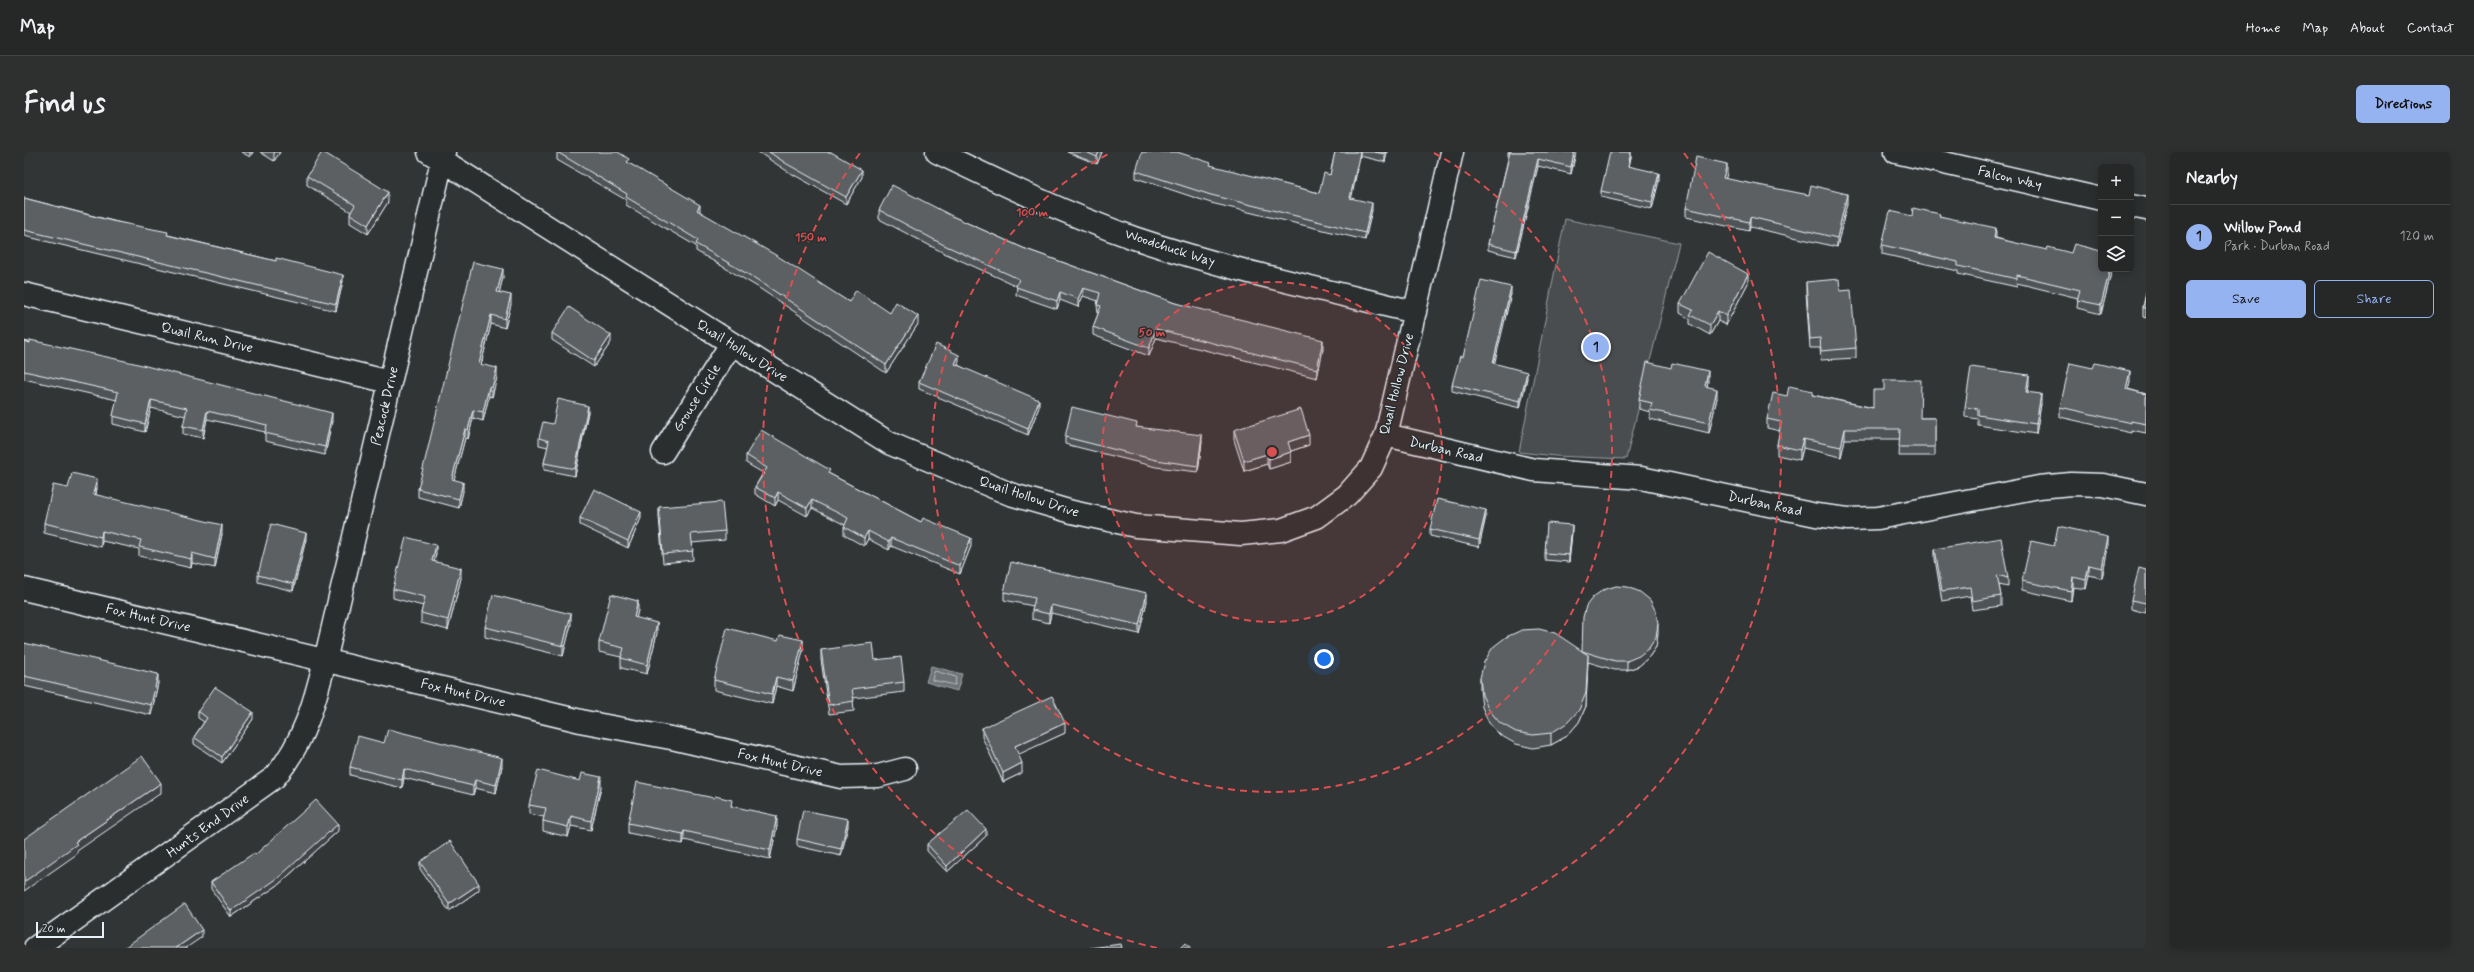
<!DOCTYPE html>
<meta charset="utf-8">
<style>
:root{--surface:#262828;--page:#2e3030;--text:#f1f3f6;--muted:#a4a6a8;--line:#424445;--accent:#95b2f1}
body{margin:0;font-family:Mynerve,sans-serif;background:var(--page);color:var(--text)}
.controls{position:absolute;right:12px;top:12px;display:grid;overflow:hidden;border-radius:6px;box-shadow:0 2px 10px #0003}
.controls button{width:36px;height:36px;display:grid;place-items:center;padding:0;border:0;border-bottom:1px solid var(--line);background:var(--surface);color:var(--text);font:20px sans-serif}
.scale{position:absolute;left:12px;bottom:10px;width:68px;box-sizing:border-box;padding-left:4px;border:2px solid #e8f1f8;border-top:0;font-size:11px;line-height:14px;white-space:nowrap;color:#e8f1f8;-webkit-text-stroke:3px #2a2d2e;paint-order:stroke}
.you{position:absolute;left:1300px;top:507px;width:14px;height:14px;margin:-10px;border:3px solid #fff;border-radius:50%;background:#1a73e8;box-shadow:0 0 0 6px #1a73e833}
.badge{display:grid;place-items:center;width:26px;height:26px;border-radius:50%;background:var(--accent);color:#111;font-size:13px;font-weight:700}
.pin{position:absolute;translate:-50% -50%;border:2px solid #fff;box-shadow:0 1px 4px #0006}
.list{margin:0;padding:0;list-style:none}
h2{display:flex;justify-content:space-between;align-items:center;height:52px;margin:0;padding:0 16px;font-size:17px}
h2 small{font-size:13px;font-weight:400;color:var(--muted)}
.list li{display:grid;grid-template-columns:26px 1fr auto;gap:12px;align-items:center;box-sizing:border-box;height:64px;padding:0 16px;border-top:1px solid var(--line)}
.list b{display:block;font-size:15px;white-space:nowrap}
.list p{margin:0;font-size:13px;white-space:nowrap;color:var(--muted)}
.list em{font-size:13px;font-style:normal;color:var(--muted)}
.actions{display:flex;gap:8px;padding:12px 16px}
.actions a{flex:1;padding:9px 0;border:1px solid var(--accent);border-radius:6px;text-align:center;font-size:14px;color:var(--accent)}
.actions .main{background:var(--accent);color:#111}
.icon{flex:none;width:22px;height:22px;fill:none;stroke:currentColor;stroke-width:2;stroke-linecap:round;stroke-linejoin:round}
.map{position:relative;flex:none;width:2122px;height:796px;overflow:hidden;border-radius:6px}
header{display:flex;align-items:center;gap:24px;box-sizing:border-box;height:56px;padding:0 20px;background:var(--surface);border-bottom:1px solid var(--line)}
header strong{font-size:19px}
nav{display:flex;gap:22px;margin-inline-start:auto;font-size:14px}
.intro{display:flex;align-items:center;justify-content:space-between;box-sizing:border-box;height:96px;padding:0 24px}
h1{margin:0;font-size:28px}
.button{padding:10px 18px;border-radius:6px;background:var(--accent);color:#111;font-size:14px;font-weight:700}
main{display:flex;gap:24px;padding:0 24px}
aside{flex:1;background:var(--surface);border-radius:6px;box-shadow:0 2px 10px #0003}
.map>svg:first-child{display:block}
.green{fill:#494d4f;stroke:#989fa4}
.water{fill:#6e7376;stroke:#9fa5aa}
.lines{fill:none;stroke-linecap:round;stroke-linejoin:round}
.shore{stroke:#b7bfc4;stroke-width:1}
.minor-casing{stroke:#e8f1f8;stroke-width:25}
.minor{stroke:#2a2d2e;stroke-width:22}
.wall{fill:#4f5355;stroke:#e8f1f8}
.shaded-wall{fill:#404345;stroke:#e8f1f8}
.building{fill:#5c6063;stroke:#e8f1f8}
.ring{fill:none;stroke:#da5052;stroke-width:2;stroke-dasharray:7 5}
.labels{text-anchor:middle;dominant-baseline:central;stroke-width:3;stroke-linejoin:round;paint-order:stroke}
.street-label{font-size:14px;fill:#e8f1f8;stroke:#2a2d2e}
.centre{fill:#da5052;stroke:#2a2d2e;stroke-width:2}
.ring-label{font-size:12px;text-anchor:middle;font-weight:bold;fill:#da5052;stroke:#2a2d2e;stroke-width:3;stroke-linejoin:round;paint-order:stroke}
</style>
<header>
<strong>Map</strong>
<nav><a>Home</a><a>Map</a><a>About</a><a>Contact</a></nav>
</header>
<div class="intro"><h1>Find us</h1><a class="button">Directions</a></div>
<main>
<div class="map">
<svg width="2122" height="796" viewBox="0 0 2122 796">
<rect width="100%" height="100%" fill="#323536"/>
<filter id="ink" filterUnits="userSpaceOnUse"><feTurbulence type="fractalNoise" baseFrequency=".025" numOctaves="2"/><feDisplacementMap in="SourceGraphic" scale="8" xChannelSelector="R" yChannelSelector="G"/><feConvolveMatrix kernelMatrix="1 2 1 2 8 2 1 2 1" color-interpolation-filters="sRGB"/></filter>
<g filter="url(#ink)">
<path class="green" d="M1541,67l114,24 -53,216 -71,-3 -36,-4z"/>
<path class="water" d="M907,514l31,8 -5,17 -31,-9z"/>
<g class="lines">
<path class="shore" d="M911,519l21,6 -1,8 -23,-5z"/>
<g class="minor-casing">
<path id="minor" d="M405,0l460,291 121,51 62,18 64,14 105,8 40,-4 36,-13 30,-22 24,-27 15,-33 66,-283
M913,0c64,31 129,62 197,86 92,31 186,51 281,74
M1872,0l205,47
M2107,54l15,3
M0,142l366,88
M1362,283l148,35 107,8 175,37 32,4 30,-1 161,-31 32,-3 32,1 43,9
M639,300l68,-108
M0,437l561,133 91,17 165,38 37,-1 27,-7
M11,796l240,-171c29,-35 39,-73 50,-116l119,-509"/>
</g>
<use href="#minor" class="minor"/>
</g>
<path class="wall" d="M217,0h12l-3,5z
M236,0h20l-6,9z
M533,0l72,11 71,49 149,90 41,11 28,11 -32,49 -130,-87 -60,-35v-5l-70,-41v-5l-69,-40z
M734,0h73l31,25 -16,27 -59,-33z
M1043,0h35l-5,12z
M1311,0h52l-2,10 -25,-6 -9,42 21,12 -7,30 -154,-37 -75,-25v-7l75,-5 108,27 11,-18z
M1484,0h68l-5,22 -33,-8 -22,91 -28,-7v-6l20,-85z
M1607,5l-2,9 30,14 -7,29 -51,-12v-6z
M1703,21l-2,6 122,24 -10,44 -87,-20 -1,4 -63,-14v-9z
M283,24l81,26 -20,32 -18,-11v-9l1,-2 -44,-27z
M0,46l144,37 108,26 67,20 -7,30 -312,-75z
M855,58l75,7 69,31 152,55 148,46 -6,29 -161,-40 -7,18 -56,-21v-8l5,-13 -1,-9 1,-4 -15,-5 -5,11 -18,-7 -3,9 -41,-14 1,-9 -73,-33 -65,-34z
M1888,64h28l56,21v1l116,31 -11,45 -24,-6 1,-10 -61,-15v4l-59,-13v-3l-76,-17v-9z
M479,125l-4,16 12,11 -6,24 -14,-4 -10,41 16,12 -5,20 -3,-1 -6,25 -10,-3 -5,21 -3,-1 -11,42 9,11 -4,17 -41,-11v-8z
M1782,130l34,9 16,57v10l-35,2 -1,-12h-10l-4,-56z
M1724,131l-22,42 -8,-4 -8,14 -20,-11v-5l-10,-6v-9z
M2122,140v26l-3,-1v-9z
M1487,142l-17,70 33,14 -7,30 -68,-17v-6l11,-28z
M528,181l59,9 -17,25 -42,-27z
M0,189l308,80 -7,34 -60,-14v-9l-58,-13 -4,19 -20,-4v-8l3,-10 -35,-8 -6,24 -32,-8v-8l4,-16 -93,-21z
M935,209l-1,4 81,42 -11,28 -109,-46v-7z
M1684,229l-1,6 10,11 -8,35 -59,-14v-7l-11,-3v-9z
M2106,229l-2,8 18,5v39l-15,-3v3l-71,-16v-10z
M2005,233l-1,7 13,12 -5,30 -58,-9v-6l-13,-2v-10z
M1789,243l108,23h14v38h-36l1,-17h-55l-4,18 -38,-9 -3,12 -23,-5v-10l3,-14 -13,-3v-9l20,-23z
M564,260l-13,64 -31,-6v-7l4,-16 -9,-2v-7l14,-14z
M1113,275l65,15 -4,30 -42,-5 -91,-23v-7z
M1210,278l75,15 -18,6v11l-22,7 -2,-5 -23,7 -10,-31z
M722,303l84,19 91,48 50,24 -11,28 -69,-28 -2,4 -21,-11 -4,7 -20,-11v-8l1,-2 -33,-17 -5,8 -29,-16 -3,6 -20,-12v-7l8,-14 -17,-10z
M44,336h29l-1,7 126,39 -7,34 -23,-5 -1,5 -52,-12v-7l-37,-8 -1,6 -57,-14v-10z
M635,355l66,24v9l-33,3 1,17 -30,3 -4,-46z
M1462,364l-7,31 -49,-11v-7z
M556,366h61l-13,30 -48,-23z
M1548,380l-3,30 -24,-2v-7z
M282,387l-13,52 -35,-9v-7z
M2030,394l54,1 -6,31 -13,-3 -3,14 -13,-2 -2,14 -49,-11v-9z
M1911,397l73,29v9l-9,-2 2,11v10l-29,4 -2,-14 -28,5 -7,-42z
M412,402l-2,7 27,17 -13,52 -27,-7v-10l2,-7 -30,-8v-9z
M2122,418v43l-15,-4v-9z
M980,440l143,9 -8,33 -88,-21 -2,10 -17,-4v-9l1,-4 -29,-6z
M614,458l-2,8 21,15 -10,41 -26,-6v-11l-22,-5v-10z
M547,472l-8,32 -78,-19v-10z
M1634,482l-2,13 -7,10 -10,9 -12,4h-12l-27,-8 -2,44 -7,16 -12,14 -16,9 -18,3 -17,-4 -16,-9 -11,-12 -7,-16 -2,-17v-12l102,-27z
M0,491l134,40 -7,32 -127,-29z
M779,498l-10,41 -17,-5 -4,18 -58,-14v-10z
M797,498l54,10 29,22v10l-51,6 1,13 -25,3 -8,-54z
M174,559l55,8 -31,44 -28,-19v-7l10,-15 -6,-4z
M958,576l83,5 -47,21 4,19 -19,9 -21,-45z
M478,614l-6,27 -21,-5 -2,7 -69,-17 -2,10 -52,-13v-8z
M577,635l-10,43 -20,-4 -3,11 -25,-6v-10l1,-4 -15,-3v-9z
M708,654l45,20 -7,33 -86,-19 -1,4 -55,-11v-10z
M824,674l-7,30 -44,-10v-7z
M314,679l-60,54 -47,32 -20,-28v-7l44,-27z
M962,684l-39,36 -20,-21v-7z
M396,710l59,28 -30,21 -29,-42z"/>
<path class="shaded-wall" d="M226,0h3l-3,5z
M251,0h5l-6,9v-8z
M1075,0h3l-5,12v-7z
M1336,0v4l-10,50v-8z
M1361,0h2l-2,10z
M1550,0h2l-5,22v-7z
M1607,0v5l-3,15v-6z
M1514,7v7l-22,91v-6z
M1703,12v9l-4,15v-10z
M838,18v7l-16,27v-7z
M1635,21v7l-7,29v-7z
M364,40v10l-20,32v-9z
M1823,42v9l-10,44v-9z
M1348,51v7l-7,30v-7z
M676,53v7l-3,-2z
M1726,65v10l-1,4v-9z
M1972,76v9l-2,10v-9z
M479,117v8l-6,24v-9z
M2086,117h2l-11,45v-9z
M1724,122v9l-22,42v-9z
M319,123v6l-7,30v-7z
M1487,135v7l-18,76v-7z
M1059,136v8l-5,11v-8z
M1036,140v8l-3,9v-8z
M487,143v9l-6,24v-9z
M1694,159v10l-8,14v-10z
M467,163v9l-12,49v-9z
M894,164v8l-32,49v-8z
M1132,177v9l-7,18v-8z
M587,183v7l-17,25v-6z
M1299,188v9l-6,29v-9z
M935,203v6l-4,10v-7z
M473,216v9l-5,20v-9z
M1684,219v10l-3,15v-10z
M2106,219v10l-4,17v-9z
M1503,220v6l-7,30v-7z
M2005,223v10l-3,17v-10z
M465,235v9l-6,25v-9z
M1693,237v9l-8,35v-10z
M2017,242v10l-5,30v-10z
M127,248v8l-6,24v-8z
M1015,248v7l-11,28v-6z
M564,254v6l-13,64v-7z
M449,258v8l-5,21v-9z
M183,259v8l-4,19v-8z
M308,261v8l-7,34v-8z
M441,277v9l-13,50v-9z
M1821,277v10l-4,18v-10z
M1178,283v7l-4,30v-6z
M1285,283v10l-21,7v-10z
M1779,287v9l-3,12v-10z
M1267,300v10l-22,7v-10z
M1243,302v10l-23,7v-10z
M73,327v9l-4,16v-10z
M439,330v9l-4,17v-9z
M754,340v8l-3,6v-8z
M788,348v8l-5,8v-8z
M1462,358v6l-7,31v-7z
M617,360v6l-13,30v-7z
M198,373v9l-7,34v-9z
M1548,373v7l-3,30v-7z
M78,379v10l-1,6v-10z
M844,379v8l-4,7v-8z
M282,381v6l-13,52v-7z
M2084,385v10l-6,31v-10z
M867,386v8l-2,4v-8z
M947,386v8l-11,28v-8z
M412,393v9l-4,16v-9z
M168,401v10l-1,5v-9z
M2065,413v10l-3,14v-9z
M437,416v10l-13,52v-10z
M2049,425v10l-2,14v-10z
M1123,441v8l-8,33v-9z
M614,449v9l-4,17v-10z
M1027,453v8l-2,10v-9z
M547,462v10l-8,32v-10z
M633,471v10l-10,41v-9z
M1634,472v10l-2,13 -7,10 -10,9 -12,4v-9z
M779,488v10l-10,41v-10z
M1564,503l-2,51 -7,16 -12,14 -16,9v-12z
M134,522v9l-7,32v-10z
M752,525v9l-4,18v-10z
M229,560v7l-31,44v-6z
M1041,571v10l-50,23v-10z
M478,606v8l-6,27v-8z
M998,611v10l-19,9v-9z
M380,617v9l-2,10v-8z
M577,625v10l-10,43v-9z
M451,628v8l-2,7v-9z
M137,631v10l-84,58v3l-53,37v-9l51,-40z
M547,664v10l-3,11v-10z
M753,664v10l-7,33v-9z
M824,667v7l-7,30v-7z
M314,672v7l-60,54 -47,32v-6z
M962,677v7l-39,36v-6z
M660,679v9l-1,4v-10z
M455,732v6l-30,21v-7z
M178,778v7l-16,11h-10z"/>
<path class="building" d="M298,0h1l65,40 -20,33 -18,-11 5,-9 -48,-29z
M533,0h61l11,7 -2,3 73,43 -3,5 82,47 70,45 7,-12 34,23 6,-11 22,14 -32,49 -130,-86 -60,-35 2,-4 -72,-43 1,-3z
M745,0h62l31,18 -16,27 -59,-33z
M1062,0h13l-2,5z
M1118,0h35l34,11 -1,2 109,28 5,-20 6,2 5,-23h25l-10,46 22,5 -7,30 -154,-38 -75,-24z
M1350,0h11v2z
M1484,0h66l-3,15 -33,-8 -22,92 -28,-7 22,-92z
M1586,0h21l-3,14 31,7 -7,29 -51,-11z
M1672,5l31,7 -4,14 86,17 2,-10 36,9 -10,44 -87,-21 -1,5 -63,-14z
M868,33l62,32 69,31 152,55 148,37 -6,29 -161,-40 -7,19 -56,-21 8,-21 -4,-1 3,-12 -17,-5 -5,11 -18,-7 -3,9 -41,-14 3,-8 -75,-34 -65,-35z
M0,46l88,23 56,11 -1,3 109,26v-3l67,17 -7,29 -312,-74z
M1889,56l27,6 -1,2 57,12 -2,10 53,12 1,-3 23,6 3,-9 27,7v18h9l-9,36 -24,-5 3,-10 -63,-15v4l-59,-13v-4l-76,-17 8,-34 22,5z
M1684,100l40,22 -22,42 -8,-5 -8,14 -20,-10 3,-5 -13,-6z
M449,110l30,7 -6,23 14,3 -6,24 -14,-4 -12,49 18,4 -5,20 -3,-1 -6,25 -10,-2 -5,20 -3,-1 -13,50 11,3 -4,17 -41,-10z
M1815,127l1,12 11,-1 5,58 -35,3 -1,-13 -10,1 -4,-57z
M1457,128l30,7 -18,76 34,9 -7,29 -68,-16 8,-29 3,1z
M2122,140v16h-3z
M545,155l42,28 -17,26 -42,-28z
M6,188l104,23 198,50 -7,34 -60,-14 2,-8 -60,-14 -4,19 -20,-4 4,-18 -36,-8 -6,24 -32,-8 5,-24 -94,-21v-30l6,2z
M912,192l23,11 -4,9 84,36 -11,29 -109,-47z
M1623,210l24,6 1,-5 36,8 -3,15 12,3 -8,34 -59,-13 2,-7 -13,-3z
M2046,211l23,5 2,-5 35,8 -4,18 20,5v30l-15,-3v2l-71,-16z
M1947,215l58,8 -3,17 15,2 -5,30 -58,-9v-6l-13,-2z
M1860,228h37l-1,38h15v29h-36l1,-18h-55l-4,18 -38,-8 -3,11 -23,-5 4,-23 -14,-3 6,-26 14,3 2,-10 24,5 -1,4 61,13v-18h11z
M534,247l30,7 -13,63 -31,-6 5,-22 -10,-3 4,-16 10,2z
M1048,255l65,16 -1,4 66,8 -4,31 -42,-6 -91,-23z
M1277,257l8,26 -21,7 3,10 -22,7 -2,-5 -23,7 -10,-31z
M737,278l69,40 -2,3 93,49 2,-4 48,20 -11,28 -69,-28 -2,4 -21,-11 -4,7 -20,-11 4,-9 -36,-18 -5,8 -29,-16 -3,6 -20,-11 12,-19 -21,-13z
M48,321l25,6 -4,15 129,31 -7,34 -23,-6 -1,6 -52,-12 2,-7 -39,-9 -1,6 -57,-14 9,-38 15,3z
M570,337l47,23 -13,29 -48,-23z
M1413,347l49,11 -7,30 -49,-11z
M698,350l3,29 -34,3 2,17 -30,3 -4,-47z
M1523,371l25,2 -3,30 -24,-2z
M247,372l35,9 -13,51 -35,-9z
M2034,374l50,11 -6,31 -13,-3 -3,15 -13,-3 -2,14 -49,-10 9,-40 23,5z
M382,385l30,8 -4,16 29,7 -13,52 -27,-7 4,-16 -32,-8z
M1977,386l7,40 -11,-3 4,21 -29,5 -2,-14 -28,4 -7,-42z
M987,410l136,31 -8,32 -88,-20 -2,9 -17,-4 3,-12 -31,-6z
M2115,416l7,2v33l-15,-3z
M1592,434l12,1 12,5 10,8 6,12 2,12 -2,13 -7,11 -10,8 -12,5h-12l-33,-10 1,-34 3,-11 7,-9 10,-7z
M587,442l27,7 -4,16 23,6 -10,42 -26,-7 3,-10 -25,-6z
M469,443l78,19 -8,32 -78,-19z
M703,476l51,13 2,-6 23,5 -10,41 -17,-4 -4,17 -58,-14z
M1515,477l16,4 33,22 -2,38 -7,17 -12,13 -16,10 -18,2 -17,-3 -16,-9 -11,-13 -7,-15 -2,-17 4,-16 9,-15 13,-10 16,-7z
M0,491l134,31 -7,31 -127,-29z
M849,491l2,17 26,-3 3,25 -52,7 2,12 -25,4 -8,-55z
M191,535l38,25 -31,45 -28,-20 13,-19 -9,-7z
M1028,544l13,27 -50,23 7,17 -19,10 -21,-45z
M364,577l114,29 -6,27 -21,-5 -2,6 -69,-17 -2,11 -52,-13 8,-31 26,7z
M118,604l19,27 -86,59 2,2 -53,38v-43z
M514,618l42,11 2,-8 19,4 -10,44 -20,-5 -3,11 -25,-6 3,-13 -17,-3z
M613,630l77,16 1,-2 17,4 -1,6 46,10 -7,34 -86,-19 -1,3 -55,-11z
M292,648l22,24 -60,54 -47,33 -20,-29 43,-29 1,2z
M779,658l45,9 -7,30 -44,-10z
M944,658l18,19 -39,37 -20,-22z
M426,689l29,43 -30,20 -29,-42z
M161,752l17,26 -26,18h-52z
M1161,791l6,5h-11z
M1097,792l1,4h-32z"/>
</g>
<circle cx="1248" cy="300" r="170" fill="#da5052" fill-opacity=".12"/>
<g class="ring">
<circle cx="1248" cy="300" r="170"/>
<path d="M1410 1A340 340 0 1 1 1086 1"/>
<path d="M1133 796A509 509 0 0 1 836 1M1660 1A509 509 0 0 1 1363 796"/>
</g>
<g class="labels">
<g class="street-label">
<text transform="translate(1986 26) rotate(13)">Falcon Way</text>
<text transform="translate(1146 96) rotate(18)">Woodchuck Way</text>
<text transform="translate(183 186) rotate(13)">Quail Run Drive</text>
<text transform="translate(718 199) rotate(32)">Quail Hollow Drive</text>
<text transform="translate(1373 232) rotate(-76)">Quail Hollow Drive</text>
<text transform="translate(673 246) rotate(-58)">Grouse Circle</text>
<text transform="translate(361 254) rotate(-77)">Peacock Drive</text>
<text transform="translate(1422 298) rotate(13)">Durban Road</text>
<text transform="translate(1005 345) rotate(18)">Quail Hollow Drive</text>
<text transform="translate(1741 352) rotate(12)">Durban Road</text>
<text transform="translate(124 466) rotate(13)">Fox Hunt Drive</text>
<text transform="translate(439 541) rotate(13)">Fox Hunt Drive</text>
<text transform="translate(756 611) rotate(13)">Fox Hunt Drive</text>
<text transform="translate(184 674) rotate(-36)">Hunts End Drive</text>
</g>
</g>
<circle cx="1248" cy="300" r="6" class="centre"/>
<g class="ring-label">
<text x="1008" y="64">100 m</text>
<text x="787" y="89">150 m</text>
<text x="1128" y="184">50 m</text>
</g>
</svg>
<div class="controls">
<button>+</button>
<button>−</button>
<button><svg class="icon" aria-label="layers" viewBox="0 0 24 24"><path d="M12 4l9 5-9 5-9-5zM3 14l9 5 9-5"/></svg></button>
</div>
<div class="scale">20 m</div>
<div class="you"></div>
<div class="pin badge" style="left:1572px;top:195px">1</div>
</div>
<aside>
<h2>Nearby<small></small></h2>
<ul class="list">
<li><span class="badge">1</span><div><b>Willow Pond</b><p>Park · Durban Road</p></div><em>120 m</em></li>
</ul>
<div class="actions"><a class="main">Save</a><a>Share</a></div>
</aside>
</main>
